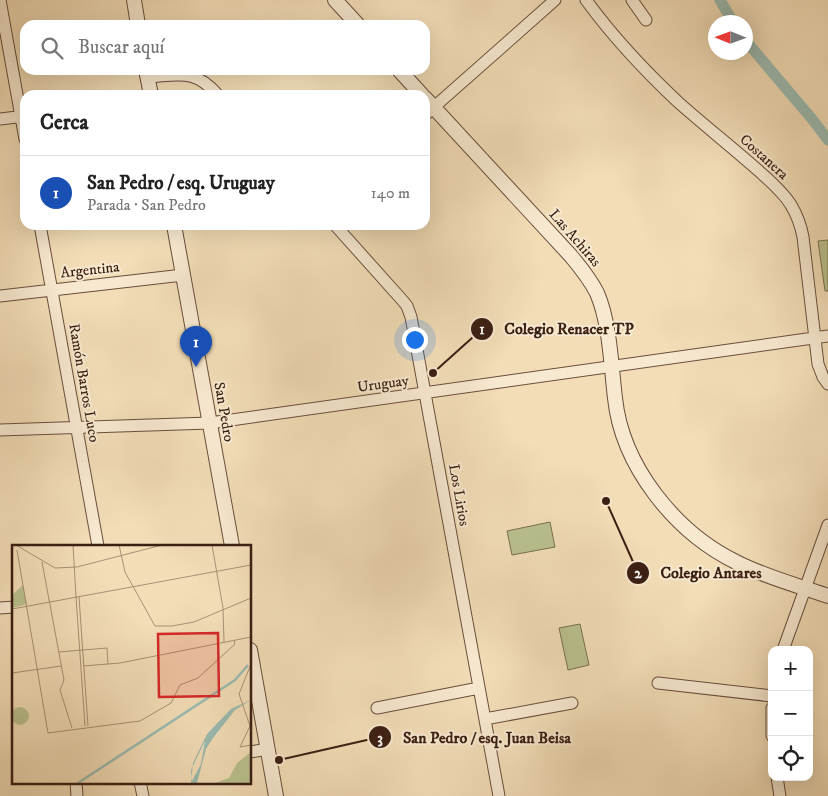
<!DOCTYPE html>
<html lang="es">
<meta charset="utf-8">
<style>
:root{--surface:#fff;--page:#f6f6f6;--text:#222;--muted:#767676;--line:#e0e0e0;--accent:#db2777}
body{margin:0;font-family:"IM FELL DW Pica",serif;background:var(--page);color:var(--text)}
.controls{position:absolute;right:15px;bottom:15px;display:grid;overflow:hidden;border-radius:10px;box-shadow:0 5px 20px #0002}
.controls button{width:45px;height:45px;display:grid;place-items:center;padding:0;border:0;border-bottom:1px solid var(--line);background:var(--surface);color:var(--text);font:25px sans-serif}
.compass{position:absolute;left:708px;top:15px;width:45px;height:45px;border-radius:50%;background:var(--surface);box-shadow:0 5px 20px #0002;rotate:271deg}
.you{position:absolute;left:414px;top:339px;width:18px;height:18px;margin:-12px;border:4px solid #fff;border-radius:50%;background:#1a73e8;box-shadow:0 0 0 8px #1a73e833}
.badge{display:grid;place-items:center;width:32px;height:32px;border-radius:50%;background:var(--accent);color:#fff;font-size:16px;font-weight:700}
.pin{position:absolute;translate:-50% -41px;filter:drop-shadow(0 1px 2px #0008)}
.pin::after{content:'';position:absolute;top:26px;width:18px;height:15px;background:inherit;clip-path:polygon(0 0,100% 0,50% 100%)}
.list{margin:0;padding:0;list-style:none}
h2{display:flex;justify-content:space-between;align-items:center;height:65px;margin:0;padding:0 20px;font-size:21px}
h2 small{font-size:16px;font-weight:400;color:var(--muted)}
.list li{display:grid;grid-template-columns:32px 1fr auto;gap:15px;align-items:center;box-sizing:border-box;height:75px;padding:0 20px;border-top:1px solid var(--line)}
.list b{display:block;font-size:19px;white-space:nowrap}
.list p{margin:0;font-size:16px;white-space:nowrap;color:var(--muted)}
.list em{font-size:16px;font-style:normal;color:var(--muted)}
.icon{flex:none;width:28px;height:28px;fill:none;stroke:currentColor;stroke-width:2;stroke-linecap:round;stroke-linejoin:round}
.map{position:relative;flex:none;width:828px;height:796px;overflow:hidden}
.search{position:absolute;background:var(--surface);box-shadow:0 5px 20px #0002;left:20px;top:20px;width:410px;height:55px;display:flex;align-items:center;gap:12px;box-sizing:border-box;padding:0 18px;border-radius:15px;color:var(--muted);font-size:19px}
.panel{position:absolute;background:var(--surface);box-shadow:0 5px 20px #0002;left:20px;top:90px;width:410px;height:140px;border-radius:15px}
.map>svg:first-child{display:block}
.garden{fill:#bac18f;stroke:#7a7051}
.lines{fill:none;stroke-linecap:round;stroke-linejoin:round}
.canal{stroke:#9bbbb1;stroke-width:11}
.minor-casing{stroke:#694e3c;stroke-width:13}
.tertiary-casing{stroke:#694e3c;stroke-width:16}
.minor{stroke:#f7e9d0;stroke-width:11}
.tertiary{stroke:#f7e9d0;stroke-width:14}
.labels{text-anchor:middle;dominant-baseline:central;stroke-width:4;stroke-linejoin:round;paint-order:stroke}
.street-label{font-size:15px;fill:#3b1f13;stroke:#f7e9d0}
.inset-river{fill:none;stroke:#9bbbb1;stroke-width:2.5}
.inset-road{fill:none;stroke:#a99175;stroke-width:1}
.view{fill:#d62828;fill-opacity:0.15;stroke:#d62828;stroke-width:2.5}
.inset-edge{fill:none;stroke:#3b1f13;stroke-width:2.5}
.leader{fill:none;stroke:#3b1f13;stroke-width:2}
.callout-dot{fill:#3b1f13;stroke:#f7e9d0;stroke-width:2}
.mark-label{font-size:15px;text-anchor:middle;font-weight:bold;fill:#fff}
.callout-label{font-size:16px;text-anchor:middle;font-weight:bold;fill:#3b1f13;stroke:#f7e9d0;stroke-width:4;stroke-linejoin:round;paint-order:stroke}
</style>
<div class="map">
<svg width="828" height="796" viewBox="0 0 828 796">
<rect width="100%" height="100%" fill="#f2ddb7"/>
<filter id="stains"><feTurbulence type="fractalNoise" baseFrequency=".004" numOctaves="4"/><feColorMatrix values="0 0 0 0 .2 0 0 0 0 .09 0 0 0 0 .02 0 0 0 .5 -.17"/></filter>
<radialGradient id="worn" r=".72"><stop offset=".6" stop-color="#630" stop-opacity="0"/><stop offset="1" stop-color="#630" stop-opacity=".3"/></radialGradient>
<path class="garden" d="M828,240v51h-3l-7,-50z
M550,522l5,25 -43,8 -5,-24z
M580,624l9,41 -21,5 -9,-42z"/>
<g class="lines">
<path class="canal" d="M720,0l13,22
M746,41l66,78 16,21"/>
<g class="minor-casing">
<path id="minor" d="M0,0l25,139
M586,0c27,37 59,71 92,102 27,24 55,46 82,70 11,10 23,20 31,33 6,10 10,21 12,32l15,127 5,13 5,7
M632,0l14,20
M147,77c33,-2 47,-9 71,18
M425,115l130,-115
M0,119l25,-3
M40,225l58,321
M335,225l68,76 4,5 4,11 88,479
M0,296l183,-21
M0,430l210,-7 618,-87
M0,608l14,-1
M783,650l45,-125
M658,683l114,13
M377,708l102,-20
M772,708v28
M485,719l87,-16
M250,752l18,-3
M777,777l3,19
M76,782l1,14
M140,782l3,14"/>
</g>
<g class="tertiary-casing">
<path id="tertiary" d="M134,0l4,25
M335,0l23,25
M146,70l5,25
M399,70l23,25
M425,98l146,158c10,12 19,23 26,37 13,30 14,72 18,105 7,68 60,134 121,164 29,15 61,23 92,34
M174,225l58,321
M250,650l26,146"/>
</g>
<use href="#minor" class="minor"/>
<use href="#tertiary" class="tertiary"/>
</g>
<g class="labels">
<g class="street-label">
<text transform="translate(764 157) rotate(42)">Costanera</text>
<text transform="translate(575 238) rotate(49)">Las Achiras</text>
<text transform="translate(90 270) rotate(-6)">Argentina</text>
<text transform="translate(84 383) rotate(80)">Ramón Barros Luco</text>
<text transform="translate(383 384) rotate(-8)">Uruguay</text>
<text transform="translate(224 412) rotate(80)">San Pedro</text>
<text transform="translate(459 495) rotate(80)">Los Lirios</text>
</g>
</g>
<g transform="translate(12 545)">
<rect width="239" height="239" fill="#f2ddb7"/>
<path d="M11,40l4,19 -15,4v-13zM-1 171a9 9 0 1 1 18 0a9 9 0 1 1-18 0ZM239,207v31h-36l14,-5 8,-15z" fill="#bac18f"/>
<path d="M239,155l-16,10 -22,28 -7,11 -9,34h-6l2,-20 14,-29 24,-25zM193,196l-4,23 -9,17 -1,-11z" fill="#9bbbb1" fill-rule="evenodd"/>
<path class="inset-river" d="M66,238l157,-103 13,-15"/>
<path class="inset-road" d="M4,0l39,23 22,-1 85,-22M61,0l3,52M107,0l6,27 30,54h17l22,-4 57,-24M200,0l11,63 1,34M5,5l31,183 92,-12 31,-18 9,-18 18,-7 37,-34 -1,-4M30,17l22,118 -4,10 12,38M64,52l9,129M67,52l9,129M0,64l239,-44M47,107l48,-4 1,16M239,119l-12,30 11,32 -10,21 11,-2M71,121l37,-3 131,-26M0,128l49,-7"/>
<path class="view" d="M206,88l1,63 -60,1 -1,-63z"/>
<rect width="239" height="239" class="inset-edge"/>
</g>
<path class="leader" d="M433 373L482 329M606 501L638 573M279 760L380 737"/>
<g class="callout-dot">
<circle cx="433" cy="373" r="5"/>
<circle cx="606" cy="501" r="5"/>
<circle cx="279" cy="760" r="5"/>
<circle cx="482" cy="329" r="12"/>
<circle cx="638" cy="573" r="12"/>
<circle cx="380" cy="737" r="12"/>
</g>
<g class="mark-label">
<text x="482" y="334">1</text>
<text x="638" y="578">2</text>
<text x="380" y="743">3</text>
</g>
<g class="callout-label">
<text x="569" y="334">Colegio Renacer TP</text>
<text x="711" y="578">Colegio Antares</text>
<text x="487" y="743">San Pedro / esq. Juan Beisa</text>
</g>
<rect width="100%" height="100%" filter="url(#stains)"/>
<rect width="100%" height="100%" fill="url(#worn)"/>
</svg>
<div class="controls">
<button>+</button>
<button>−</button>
<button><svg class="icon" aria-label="locate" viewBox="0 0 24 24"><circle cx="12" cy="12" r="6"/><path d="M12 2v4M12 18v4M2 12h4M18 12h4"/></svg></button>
</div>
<svg class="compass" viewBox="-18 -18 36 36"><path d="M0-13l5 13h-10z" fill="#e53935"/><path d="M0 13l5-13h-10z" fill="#767676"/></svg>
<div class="you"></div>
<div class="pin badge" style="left:196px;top:367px;background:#1a4fb4">1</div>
<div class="search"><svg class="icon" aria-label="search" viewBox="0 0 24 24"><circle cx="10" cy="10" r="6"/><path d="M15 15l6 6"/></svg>Buscar aquí</div>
<section class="panel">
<h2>Cerca<small></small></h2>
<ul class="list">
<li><span class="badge" style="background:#1a4fb4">1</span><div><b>San Pedro / esq. Uruguay</b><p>Parada · San Pedro</p></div><em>140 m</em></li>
</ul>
</section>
</div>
